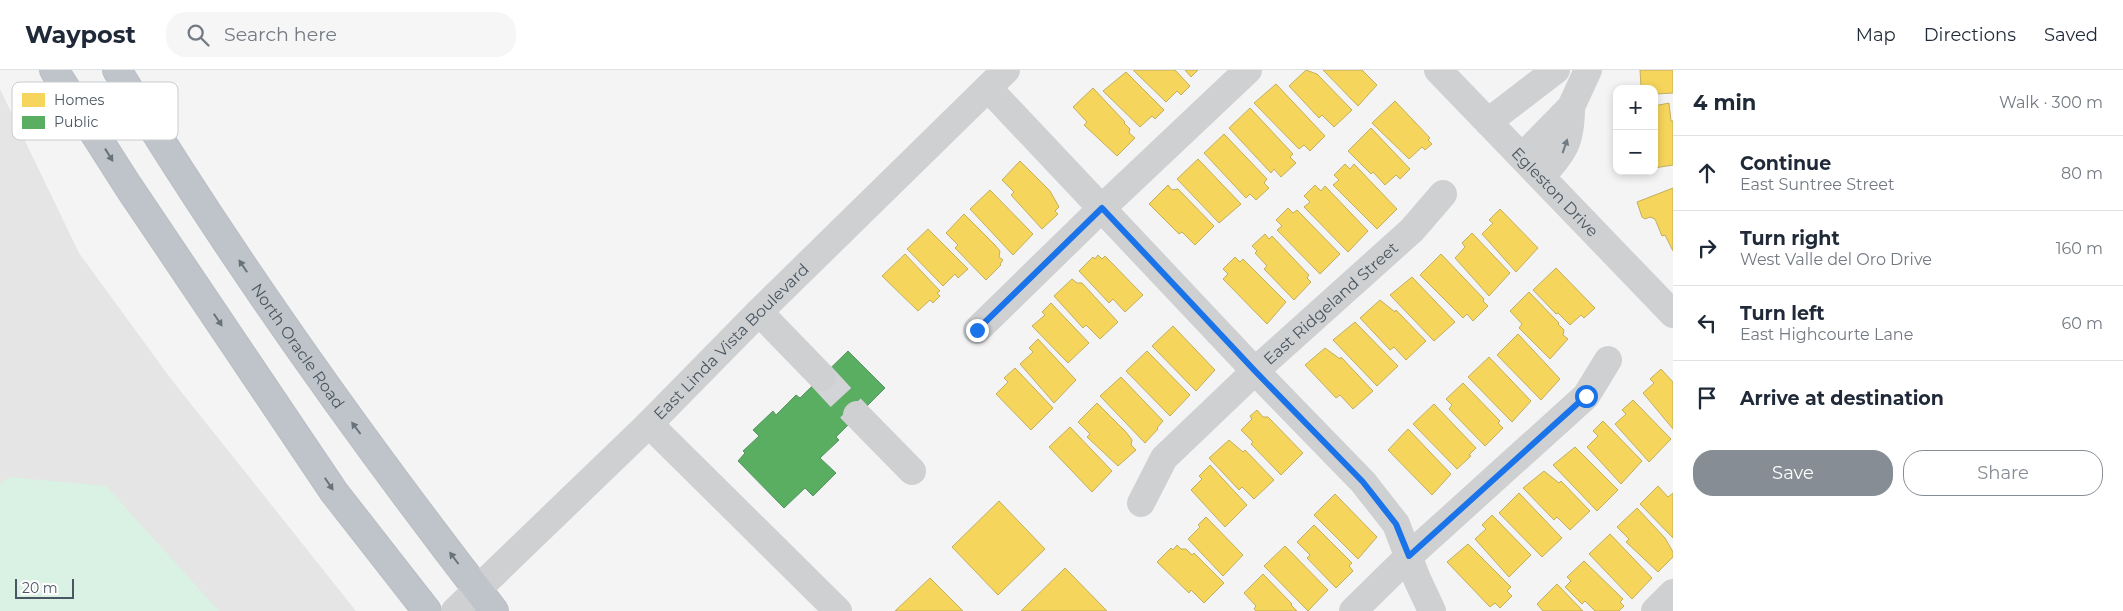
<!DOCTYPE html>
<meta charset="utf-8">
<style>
:root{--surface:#fff;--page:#f6f6f7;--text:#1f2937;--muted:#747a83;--line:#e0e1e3;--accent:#868d94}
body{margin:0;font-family:Montserrat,sans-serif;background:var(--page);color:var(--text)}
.controls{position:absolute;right:15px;top:15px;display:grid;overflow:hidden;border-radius:10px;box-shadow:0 2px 8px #0003}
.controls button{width:45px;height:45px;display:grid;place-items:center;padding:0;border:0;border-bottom:1px solid var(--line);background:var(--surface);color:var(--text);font:25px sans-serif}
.scale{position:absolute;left:15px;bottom:12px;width:59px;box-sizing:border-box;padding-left:5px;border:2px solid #4a5661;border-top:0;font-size:14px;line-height:18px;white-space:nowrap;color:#4a5661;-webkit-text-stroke:4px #fff;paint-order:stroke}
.stop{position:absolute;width:15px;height:15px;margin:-11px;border:4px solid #1a73e8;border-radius:50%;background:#fff}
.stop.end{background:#1a73e8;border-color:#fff;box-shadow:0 1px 5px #0008}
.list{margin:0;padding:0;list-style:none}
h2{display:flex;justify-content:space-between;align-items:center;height:65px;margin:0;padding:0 20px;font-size:21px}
h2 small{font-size:16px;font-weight:400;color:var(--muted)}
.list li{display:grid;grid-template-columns:32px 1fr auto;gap:15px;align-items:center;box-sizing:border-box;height:75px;padding:0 20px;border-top:1px solid var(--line)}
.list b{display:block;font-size:19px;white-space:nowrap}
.list p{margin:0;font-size:16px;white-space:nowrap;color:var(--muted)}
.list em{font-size:16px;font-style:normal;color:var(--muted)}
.actions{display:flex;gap:10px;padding:15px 20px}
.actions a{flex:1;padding:11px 0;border:1px solid var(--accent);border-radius:20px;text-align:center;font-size:18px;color:var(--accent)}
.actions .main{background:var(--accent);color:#fff}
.icon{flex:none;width:28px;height:28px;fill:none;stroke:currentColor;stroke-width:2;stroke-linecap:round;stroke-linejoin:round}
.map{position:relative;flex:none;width:1673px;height:541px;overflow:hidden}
header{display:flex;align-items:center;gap:30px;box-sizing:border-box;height:70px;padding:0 25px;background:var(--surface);border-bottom:1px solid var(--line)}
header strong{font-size:24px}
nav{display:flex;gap:28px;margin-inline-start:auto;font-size:18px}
.search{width:350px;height:45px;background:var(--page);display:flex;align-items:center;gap:12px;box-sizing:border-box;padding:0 18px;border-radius:20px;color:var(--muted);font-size:19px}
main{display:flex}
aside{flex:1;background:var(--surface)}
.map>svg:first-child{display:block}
.education{fill:#e6e5e6}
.green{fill:#d9f2e3}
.homes{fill:#f6d55c;stroke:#c2af5e}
.public{fill:#5aae61;stroke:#559461}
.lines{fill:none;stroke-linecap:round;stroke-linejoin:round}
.minor-tunnel{stroke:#d2d4d7;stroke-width:28;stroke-dasharray:28 14;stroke-linecap:butt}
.highway-casing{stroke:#b9bec3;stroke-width:30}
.minor{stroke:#ced0d2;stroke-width:28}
.highway{stroke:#bec4c9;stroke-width:28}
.oneway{fill:#727b83}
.oneway2{fill:#67727b}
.route{stroke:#1a73e8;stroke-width:6}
.labels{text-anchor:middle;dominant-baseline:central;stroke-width:5;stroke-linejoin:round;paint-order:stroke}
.street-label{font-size:16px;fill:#4a5661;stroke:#fff}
.key{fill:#fff;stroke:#c9ccd0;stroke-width:1}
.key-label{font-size:14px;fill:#4a5661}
</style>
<header>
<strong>Waypost</strong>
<div class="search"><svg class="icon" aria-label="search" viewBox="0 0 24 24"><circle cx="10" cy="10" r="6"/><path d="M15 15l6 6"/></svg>Search here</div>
<nav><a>Map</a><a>Directions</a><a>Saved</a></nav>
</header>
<main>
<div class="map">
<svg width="1673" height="541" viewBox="0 0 1673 541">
<rect width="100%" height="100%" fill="#f4f4f4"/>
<path class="education" d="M0,19l79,164 92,126 185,232h-356z"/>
<path class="green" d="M9,407l97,9 113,125h-219v-127z"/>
<path class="homes" d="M1133,0h42l15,16 -9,9 -4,-4 -11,11z
M1185,0h13l-7,7z
M1306,0l11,4 35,36 -18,17 -12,-12 -3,3 -30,-32z
M1323,0h39l15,15 -19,21z
M1640,0h33v23l-17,1 -2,-5h-11l-2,-3z
M1126,2l38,38 -9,9 -3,-3 -12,11 -37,-36z
M1276,14l49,52 -15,15 -6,-6 -5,4 -45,-46z
M1093,18l32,34 -1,1 6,6 -1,4 6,5 -18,18 -33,-31 3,-3 -14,-15z
M1395,31l35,37 -2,2 4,4 -7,6 -3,-3 -13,12 -37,-36z
M1669,33l2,18h2v44l-19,3v-62z
M1250,38l43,46 -3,3 6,6 -15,14 -7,-8 -3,4 -42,-45z
M1371,58l39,41 -10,10 -4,-4 -11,10 -12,-13 -2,2 -23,-23z
M1224,64l43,45 -3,4 5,5 -13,12 -6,-6 -4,4 -42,-45z
M1198,89l43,45 -22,19 -42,-44z
M1020,91l30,30 9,16 -4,4 3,3 -16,15 -31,-34 3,-3 -12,-12z
M1345,94l5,5 4,-5 43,45 -20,20 -44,-44 6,-5 -5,-5z
M1168,115l4,5 6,-1 36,37 -19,19 -13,-13 -3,2 -30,-30z
M1315,115l6,6 4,-5 43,45 -20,21 -44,-45 6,-5 -6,-6z
M1673,118v63l-8,-16 -3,1 -7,-17 -5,-2 -5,2 -3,-2 -5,-15z
M990,120l43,44 -20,21 -43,-46z
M1288,138l5,5 4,-3 43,44 -20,20 -43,-44 5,-4 -6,-6z
M1500,139l38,39 -22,24 -34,-38 11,-11 -4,-3z
M964,144l30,30 6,7 -1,6 4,3 -3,4 1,1 -15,15 -31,-32 3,-3 -12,-12z
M928,159l40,40 -10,9 -3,-4 -12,12 -36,-37z
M1472,163l38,40 -21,23 -34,-38 10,-11 -3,-4z
M1265,164l4,5 3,-3 37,39 -2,3 4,4 -17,18 -30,-31 3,-3 -12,-13 2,-2 -5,-5z
M905,184l35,37 -3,2 3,3 -7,7 -3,-3 -12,11 -36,-35z
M1441,184l43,45 -1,2 5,5 -15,15 -6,-7 -4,4 -43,-43z
M1098,185l4,4 3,-3 38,39 -18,17 -12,-13 -4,4 -30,-32 14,-14 2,2z
M1235,187l5,5 3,-3 43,43 -19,22 -44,-45 5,-5 -5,-5z
M1556,198l39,40 -11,10 -3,-3 -11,10 -12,-12 -2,1 -23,-24z
M1412,207l43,45 -21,19 -44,-46z
M1072,209l5,4h5l36,39 -18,17 -14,-14 -3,3 -29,-32z
M1529,222l30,31 -1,1 6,6 -1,5 5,4 -18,20 -31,-31 3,-4 -12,-13z
M1380,230l15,12 1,-2 30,31 -20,19 -12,-13 -4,3 -30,-32z
M1051,233l38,40 -21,20 -36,-37 13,-11 -3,-3z
M1355,252l43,44 -21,20 -44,-46z
M1173,256l42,44 -19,21 -44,-45z
M1518,264l42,45 -19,21 -44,-45z
M1038,269l38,41 -22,23 -34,-39 13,-12 -4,-4z
M1325,278l15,11 1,-2 32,34 -20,18 -13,-14 -4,3 -31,-33z
M1147,281l43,44 -20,21 -44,-45z
M1489,287l42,44 -19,21 -44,-45z
M1015,298l38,40 -22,22 -35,-36 12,-12 -4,-4z
M1661,299l12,13v47l-30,-36 11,-10 -4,-4z
M1121,307l42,44 -6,7 1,1 -13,14 -45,-47z
M1463,313l37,38 -2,2 5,5 -18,18 -36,-37 3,-4 -6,-6z
M1633,330l38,39 -22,23 -34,-38 11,-10 -4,-4z
M1097,333l29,29 6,8 -1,5 5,5 -18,16 -31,-29 3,-3 -12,-12z
M1434,334l42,44 -7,7 2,1 -14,13 -44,-45z
M1257,340l6,7h5l35,36 -22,22 -30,-31 2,-2 -12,-12 11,-11 -2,-3z
M1603,351l39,40 -21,23 -34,-37 11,-11 -5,-5z
M1070,357l42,44 -20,21 -43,-45z
M1408,359l43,45 -19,21 -44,-45z
M1229,370l14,12 2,-2 29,30 -20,19 -12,-12 -3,3 -30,-32z
M1575,377l43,43 -21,21 -44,-46z
M1210,395l37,40 -22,22 -34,-37 11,-11 -3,-3z
M1544,401l15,12 2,-2 29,30 -20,19 -13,-13 -3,3 -31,-32z
M1658,416l10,11 5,-4v45l-33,-34z
M1519,423l43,45 -20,19 -43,-44z
M1335,424l42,43 -19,22 -44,-44z
M999,431l46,48 -47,46 -46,-48z
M1637,438l28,30 8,14v5l-15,15 -32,-30 3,-3 -12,-12z
M1492,445l39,40 -22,22 -34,-38 11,-10 -4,-4z
M1206,447l37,38 -20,21 -35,-37 12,-12 -2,-2z
M1314,455l38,38 -3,3 4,5 -17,17 -29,-30 3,-3 -13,-13z
M1610,464l42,44 -20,21 -43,-45z
M1468,474l43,43 -4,4 5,5 -12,12 -5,-5 -5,4 -43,-45z
M1177,475l4,4h5l6,6 2,-2 30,30 -20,20 -13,-13 -2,3 -32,-31 14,-14 2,2z
M1285,476l43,44 -20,21 -44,-45z
M1584,491l39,38 -3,3 4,4 -5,5h-24l-10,-10 -3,3 -17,-17 6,-6 -4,-4z
M1065,498l42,43h-86z
M1263,504l29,30 -1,1 6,6h-41l-2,-2 2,-3 -12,-13z
M930,508l33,33h-68z
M1557,514l26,27h-40l-6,-7z"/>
<path class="public" d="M848,281l37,37 -49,49 3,3 -19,18 16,15 -23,23 -8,-8 -21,20 -46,-47 7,-8 -2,-2 16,-15 -6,-6 20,-19 3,4 20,-20 4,3z"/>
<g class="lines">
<path class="minor-tunnel" d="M822,307l35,38"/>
<g class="highway-casing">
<g id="highway">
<path d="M54,0l74,116 206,306 93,119"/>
<path id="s4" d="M117,0c114,188 242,367 377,541"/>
</g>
</g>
<g class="minor">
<path id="s1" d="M1438,0l235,244"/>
<path d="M988,18l267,283 108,111 33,42 21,55 15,32"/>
<path d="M1488,52l68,-52"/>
<path d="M1522,87l49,-50 17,-37"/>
<path d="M1541,107c23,-26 30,-34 30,-70"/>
<path d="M759,242l63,65"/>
<path d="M977,260l125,-122 146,-138"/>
<path d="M857,345l55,56"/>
<path d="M649,354l189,187"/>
<path id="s2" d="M1141,433l23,-45 91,-87 157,-141 31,-36"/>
<path id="s3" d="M455,541l194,-187 110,-112 247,-242"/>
<path d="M1353,541l56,-55 177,-160 22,-36"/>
<path d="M1655,541l18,-18"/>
</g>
<use href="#highway" class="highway"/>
</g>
<defs><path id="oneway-solid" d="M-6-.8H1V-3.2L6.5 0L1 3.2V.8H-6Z" transform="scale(1.25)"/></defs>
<use class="oneway" href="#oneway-solid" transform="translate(1565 76) rotate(-71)"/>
<g class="oneway2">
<use href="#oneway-solid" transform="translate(109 85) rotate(58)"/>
<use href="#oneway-solid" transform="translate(243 196) rotate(-124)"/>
<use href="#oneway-solid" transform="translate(218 250) rotate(56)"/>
<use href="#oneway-solid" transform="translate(356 358) rotate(-127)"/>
<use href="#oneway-solid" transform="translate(329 414) rotate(56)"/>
<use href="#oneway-solid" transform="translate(454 488) rotate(-127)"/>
</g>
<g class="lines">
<path class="route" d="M977,260l125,-122 153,163 108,111 33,42 13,32 177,-160"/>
</g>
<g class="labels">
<g class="street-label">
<text stroke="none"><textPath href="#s1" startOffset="169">Egleston Drive</textPath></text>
<text stroke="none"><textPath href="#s2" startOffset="278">East Ridgeland Street</textPath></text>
<text stroke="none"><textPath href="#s3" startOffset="386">East Linda Vista Boulevard</textPath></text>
<text stroke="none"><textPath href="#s4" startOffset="330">North Oracle Road</textPath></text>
</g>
</g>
<rect x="12" y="12" width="166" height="58" rx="8" class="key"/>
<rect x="22" y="23" width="23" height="14" fill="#f6d55c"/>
<rect x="22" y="46" width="23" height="13" fill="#5aae61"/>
<g class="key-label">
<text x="54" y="35">Homes</text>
<text x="54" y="57">Public</text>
</g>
</svg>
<div class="controls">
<button>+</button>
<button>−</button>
</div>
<div class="scale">20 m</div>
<div class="stop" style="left:1586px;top:326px"></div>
<div class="stop end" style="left:977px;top:260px"></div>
</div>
<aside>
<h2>4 min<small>Walk · 300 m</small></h2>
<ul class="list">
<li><svg class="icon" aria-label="ahead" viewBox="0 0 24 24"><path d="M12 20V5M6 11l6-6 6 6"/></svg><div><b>Continue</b><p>East Suntree Street</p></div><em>80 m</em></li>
<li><svg class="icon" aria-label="right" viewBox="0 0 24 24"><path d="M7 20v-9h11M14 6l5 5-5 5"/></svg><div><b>Turn right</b><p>West Valle del Oro Drive</p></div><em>160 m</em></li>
<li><svg class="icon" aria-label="left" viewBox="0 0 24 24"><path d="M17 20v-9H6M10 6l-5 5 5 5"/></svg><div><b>Turn left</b><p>East Highcourte Lane</p></div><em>60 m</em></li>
<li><svg class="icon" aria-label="arrive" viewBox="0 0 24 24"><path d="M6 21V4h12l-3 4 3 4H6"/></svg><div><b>Arrive at destination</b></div></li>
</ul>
<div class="actions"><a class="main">Save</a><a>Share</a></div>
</aside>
</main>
